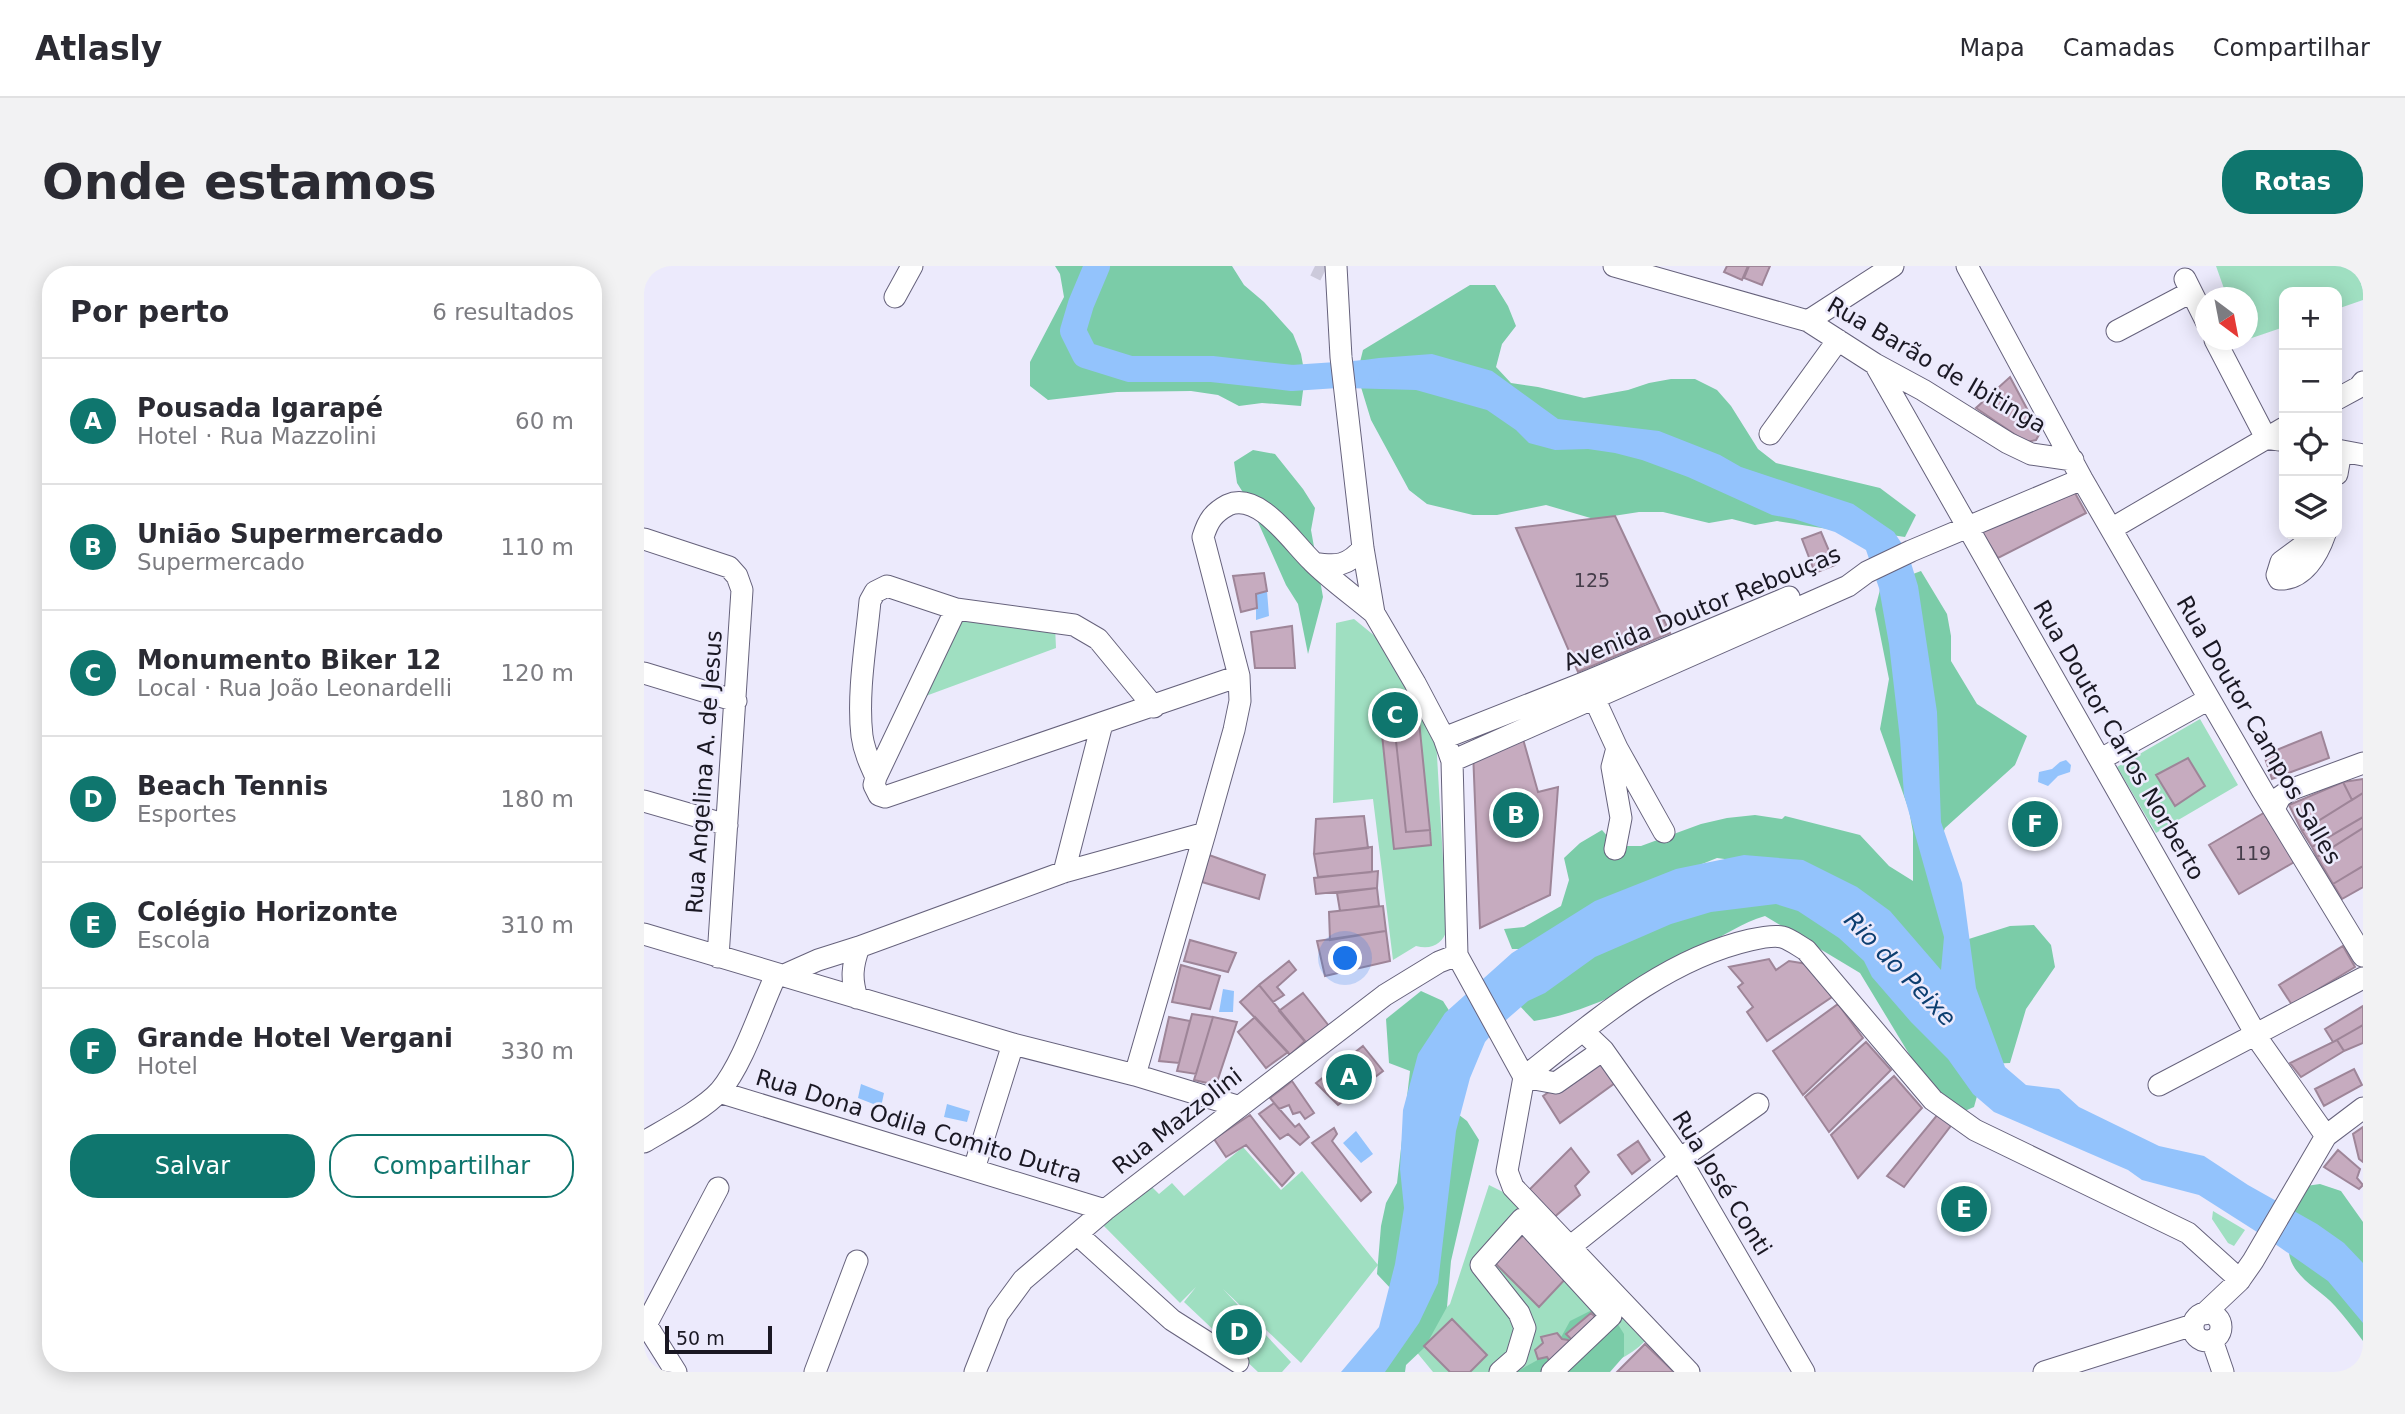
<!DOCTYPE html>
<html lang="pt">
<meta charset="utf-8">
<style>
:root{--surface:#fff;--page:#f2f2f3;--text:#2b2b33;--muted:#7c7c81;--line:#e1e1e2;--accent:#0f766e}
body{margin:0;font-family:"DejaVu Sans",sans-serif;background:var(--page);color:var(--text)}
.controls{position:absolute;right:21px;top:21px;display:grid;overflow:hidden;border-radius:14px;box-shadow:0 4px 18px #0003}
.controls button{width:63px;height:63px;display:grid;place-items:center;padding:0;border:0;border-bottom:2px solid var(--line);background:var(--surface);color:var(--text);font:35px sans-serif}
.compass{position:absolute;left:1551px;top:21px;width:63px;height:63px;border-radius:50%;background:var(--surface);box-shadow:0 4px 18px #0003;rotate:148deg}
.scale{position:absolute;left:21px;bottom:18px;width:107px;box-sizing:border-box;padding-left:7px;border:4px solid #1a1823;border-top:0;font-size:19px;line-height:24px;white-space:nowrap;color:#1a1823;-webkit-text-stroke:5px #eceafc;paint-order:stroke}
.you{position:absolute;left:702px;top:693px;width:24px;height:24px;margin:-18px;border:5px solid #fff;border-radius:50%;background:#1a73e8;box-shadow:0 0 0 10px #1a73e833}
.badge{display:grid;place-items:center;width:46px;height:46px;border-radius:50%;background:var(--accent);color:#fff;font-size:23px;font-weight:700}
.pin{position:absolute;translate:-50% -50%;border:4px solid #fff;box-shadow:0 2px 7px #0006}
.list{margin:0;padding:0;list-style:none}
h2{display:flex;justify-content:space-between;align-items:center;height:91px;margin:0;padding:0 28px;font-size:30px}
h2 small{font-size:23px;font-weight:400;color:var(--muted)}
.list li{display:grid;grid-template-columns:46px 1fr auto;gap:21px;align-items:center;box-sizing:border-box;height:126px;padding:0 28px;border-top:2px solid var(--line)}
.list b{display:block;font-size:26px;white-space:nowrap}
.list p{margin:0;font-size:23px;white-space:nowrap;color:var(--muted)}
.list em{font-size:23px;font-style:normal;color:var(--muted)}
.actions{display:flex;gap:14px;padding:21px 28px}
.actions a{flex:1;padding:16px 0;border:2px solid var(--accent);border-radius:28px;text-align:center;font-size:24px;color:var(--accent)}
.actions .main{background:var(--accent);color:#fff}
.icon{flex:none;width:38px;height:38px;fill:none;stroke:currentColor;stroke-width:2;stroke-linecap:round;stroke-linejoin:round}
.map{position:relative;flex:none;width:1719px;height:1106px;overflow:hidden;border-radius:28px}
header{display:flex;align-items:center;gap:42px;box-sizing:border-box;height:98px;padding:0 35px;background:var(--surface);border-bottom:2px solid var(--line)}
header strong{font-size:33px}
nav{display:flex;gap:38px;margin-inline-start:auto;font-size:24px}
.intro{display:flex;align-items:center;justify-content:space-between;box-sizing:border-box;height:168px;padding:0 42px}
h1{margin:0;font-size:49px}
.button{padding:18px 32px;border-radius:28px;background:var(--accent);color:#fff;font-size:24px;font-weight:700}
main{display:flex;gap:42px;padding:0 42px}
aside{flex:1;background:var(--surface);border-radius:28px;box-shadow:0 4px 18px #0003}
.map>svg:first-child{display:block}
.green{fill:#9fdfc1}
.forest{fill:#7bcca8}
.water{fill:#93c3fc}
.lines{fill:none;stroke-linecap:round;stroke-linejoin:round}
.river{stroke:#93c3fc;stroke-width:26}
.building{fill:#c6abbf;stroke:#9e8598;stroke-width:2}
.minor-tunnel{stroke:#cccadb;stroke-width:21;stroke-dasharray:21 10;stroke-linecap:butt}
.minor-casing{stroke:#66627c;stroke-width:23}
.minor{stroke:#fff;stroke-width:21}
.labels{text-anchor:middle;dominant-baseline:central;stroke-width:5;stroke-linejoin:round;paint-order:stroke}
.number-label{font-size:19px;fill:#453d4a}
.street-label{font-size:23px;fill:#1a1823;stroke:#eceafc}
.water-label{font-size:24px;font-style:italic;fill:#0c3e70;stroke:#eceafc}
</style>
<header>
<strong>Atlasly</strong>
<nav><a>Mapa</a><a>Camadas</a><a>Compartilhar</a></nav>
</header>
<div class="intro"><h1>Onde estamos</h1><a class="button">Rotas</a></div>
<main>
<aside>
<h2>Por perto<small>6 resultados</small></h2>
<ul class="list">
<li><span class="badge">A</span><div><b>Pousada Igarapé</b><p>Hotel · Rua Mazzolini</p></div><em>60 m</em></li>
<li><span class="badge">B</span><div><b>União Supermercado</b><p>Supermercado</p></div><em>110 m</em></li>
<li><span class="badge">C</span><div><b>Monumento Biker 12</b><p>Local · Rua João Leonardelli</p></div><em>120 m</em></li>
<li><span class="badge">D</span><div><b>Beach Tennis</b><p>Esportes</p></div><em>180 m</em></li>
<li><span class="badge">E</span><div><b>Colégio Horizonte</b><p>Escola</p></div><em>310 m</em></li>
<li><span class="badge">F</span><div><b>Grande Hotel Vergani</b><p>Hotel</p></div><em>330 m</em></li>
</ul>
<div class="actions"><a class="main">Salvar</a><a>Compartilhar</a></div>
</aside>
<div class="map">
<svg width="1719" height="1106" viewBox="0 0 1719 1106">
<rect width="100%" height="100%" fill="#eceafc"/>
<path class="green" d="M1572,0h140l7,24v10l-26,9v-17h-53v35l-41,14 -1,-1h6v-42l-21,-1z
M315,348l96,12 1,22 -133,49z
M710,353l33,27 48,75 12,208c-4,15 -15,21 -31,17l-23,14 -20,-161 -40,4 3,-180z
M1556,453l38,66 -82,48 -39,-66z
M599,881l38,43 21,-19 76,94 -77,98 -78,-74 68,73 -9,10h-24l-74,-70 12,-15 -16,16 -79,-80 47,-40 11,11 13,-11 12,13z
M845,919l20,10 136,146c-15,16 -38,25 -59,31h-153l-23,-28 40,-40z
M1569,945l32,19 -11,16 -6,-3 -16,-24z"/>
<path class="forest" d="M411,0h177l12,19 20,17 29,32 8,20 4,22 -4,30 -39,-3 -23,3 -21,-11 -27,-4 -74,1 -69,8 -18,-14v-24l34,-65 -4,-23z
M826,19h25l13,21 8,20 -14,18 -6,23 15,16 27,4 46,11 44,-8 21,-7 22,-4h24l22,11 14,16 27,43 18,14 104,25 36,27 -11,22 -27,-4h-24l-77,-12 -22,4 -23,-6 -23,4 -46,-11h-24l-45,7 -48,-14 -49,10h-24l-46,-11 -18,-14 -38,-70 -14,-46 6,-24z
M609,184l22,4 28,35 12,19 -4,22 12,67 -15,57 -10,-50 -12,-19 -37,-83 -12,-19 -3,-21z
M1277,305l26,43 4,22v25l26,43 50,32 -12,29 -70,63 -9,25 20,90 54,-17 24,-1 17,20 4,22 -29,42 -16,54 -24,1 -12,43 -21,9 -16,-16 -77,-127 -95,-57c-23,7 -41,19 -62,31 -52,30 -109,65 -169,74l-16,-17 24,-34 228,-105 -53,-7 -95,38 -86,53h-24l-8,-20 20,-2 37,-21 8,-26 -5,-22 16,-15 22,-13 14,16h25l60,-22 26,-6 28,-3 27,4 3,-3 75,19 29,31 24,15v-49l-4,-22 -29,-81 9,-50 -14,-70 6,-23z
M777,725l22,10 12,19 -5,88 17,13 12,19 -28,121 -4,46 -22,40 -19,18 -1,7h-32l20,-81 -16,-17 4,-48 5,-23 11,-20 13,-112 -21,-8 -3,-44z
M1676,918l21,7 22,31v119c-9,-12 -18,-24 -28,-35 -13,-15 -39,-27 -45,-48 -5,-18 5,-52 9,-71z
M946,1045l22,4 12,19v22l-14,16h-94l27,-15 16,-16 11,-20z"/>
<path class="water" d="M788,88l60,17 66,48 101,12 61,24 21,12 112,37 41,28 14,21 10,33 19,126 4,110 21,61 14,105 29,79 21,18 33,4 20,18 80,39 45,10 44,29 69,39 27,19 19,20v60l-35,-42 -60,-42 -69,-44 -57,-15 -14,-10 -134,-58 -21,-18 -25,-35 -37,-37 -39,-45 -8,-16 -25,-23 -41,-27 -22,-7 -65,8 -40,12 -76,33 -50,36 -17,8 -30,26 -13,15 -15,36 -14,53 -18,152 -19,40 -34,49h-44l38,-45 16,-63 9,-56 -4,-39 3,-59 15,-56 27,-41 67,-60 83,-52 81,-32 68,-14 59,5 54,27 33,24 51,59 3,-33 -40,-142 -4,-56 -11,-95 -10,-56 -13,-38 -31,-18 -41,-13 -22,-4 -84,-38 -46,-17 -27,-7 -27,-4 -33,1 -26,-7 -13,-13 -29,-20 -71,-20 -70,-2 -4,-25 37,-5z
M623,325l2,25 -13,4v-26z
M1422,494l5,5 -1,7 -12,4 -10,10 -10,-4 1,-10 13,-3 8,-7z
M579,723l11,2 -1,21h-14z
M217,818l23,9 -3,14 -23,-9z
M303,838l23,7 -3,11 -23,-5z
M712,865l17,23 -12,9 -18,-20z"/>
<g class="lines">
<path class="river" d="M453,0l-16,38 -8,27 12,24 45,14h82l80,9 75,-5"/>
</g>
<path class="building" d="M1083,0h21l-6,14 -18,-8z
M1105,0h21l-8,19 -18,-7z
M1366,111l30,56 -4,7 -10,2 -50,-34z
M1431,227l11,20 -88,45 -17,-27z
M971,250l55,117 -92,39 -62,-144z
M1177,266l14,33 -20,8 -13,-34z
M620,307l3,18 -11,3 1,14 -16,4 -8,-36z
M648,360l3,42h-40l-4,-36z
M775,455l11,109 -24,2 -12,-109z
M750,457l12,109 24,-2 1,15 -37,4 -13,-124z
M877,466l17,60 20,-5 -8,108 -70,33 -7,-177z
M1677,466l8,26 -57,21 -8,-24z
M1544,492l17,28 -30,20 -19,-31z
M1719,513v14l-11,7 -9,-18z
M1699,516l9,18 -50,31 -13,-26z
M1719,527v24l-51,30 -10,-16z
M1623,545l29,50 -57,33 -30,-49z
M720,550l4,32 -54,6 2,-35z
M1719,551v11l-46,29 -5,-10z
M1719,562v38l-30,18 -16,-27z
M728,581v25l-54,5 -4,-23z
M565,589l56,20 -6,24 -57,-17z
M1719,600v21l-21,12 -9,-15z
M734,605l-1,17 -61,6 -2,-16z
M733,622l2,18 -39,5 -3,-18z
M739,640l3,25 -56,9 -1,-28z
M742,665l4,30 -65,15 -8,-35z
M546,674l46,13 -8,19 -44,-11z
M1699,680l12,21 -63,38 -13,-20z
M1125,693l7,11 13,-9 18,3 25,33 -65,44 -20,-29 6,-5 -15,-20 5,-4 -14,-16z
M645,695l7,9 -19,17 7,8 -11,7 -14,-17z
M537,699l39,11 -10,33 -38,-7z
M615,719l46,56 -15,14 -50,-53z
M659,727l26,33 -22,18 -28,-33z
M1194,738l25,34 -60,57 -30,-44z
M1719,740v19l-30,17 -8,-13z
M548,748l21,3 -17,57 -19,-3z
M525,751l21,4 -11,42 -20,-2z
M569,751l24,5 -21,63 -22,-5z
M611,751l33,35 -22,16 -28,-36z
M1719,759v18l-19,8 -7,-11z
M1693,774l7,11 -43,26 -11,-14z
M1222,776l25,28 -62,62 -24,-35z
M719,780l20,25 -45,34 -22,-22z
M953,793l18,24 -55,40 -17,-27z
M1710,803l8,16 -38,21 -9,-17z
M1250,810l28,32 -64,70 -27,-43z
M648,815l22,32 -9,6 -5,-7 -7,2 -4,-9 -10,4 -9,-11z
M630,837l21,24 4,-3 10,13 -9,8 -12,-11 -8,5 -21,-25z
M1294,848l15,9 -49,64 -17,-11z
M606,849l44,58 -12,13 -36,-41 -20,12 -12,-18z
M1719,861v35l-4,-3 -6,-25z
M690,862l3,6 -5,7 39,51 -10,9 -49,-58z
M994,875l12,19 -18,14 -14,-19z
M927,882l18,24 -14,14 5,9 -28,24 -24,-28z
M1694,884l22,19 -3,9 6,7 -4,4 -35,-22z
M884,965l42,43 -31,33 -45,-45z
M947,1047l9,8 -25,22 -9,-9z
M808,1053l35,36 -17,17h-20l-26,-26z
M913,1067l5,6 6,1 4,8 -22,14 -3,-5 -9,2 -3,-9 8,-7 -2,-6z
M1001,1078l29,28h-57z"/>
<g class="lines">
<path class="minor-tunnel" d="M671,0l10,5"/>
<g class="minor-casing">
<path id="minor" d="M692,0l5,91 22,191 11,65 41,70 29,55 8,23 5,194 67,122
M970,0l194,55 67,43 48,26 85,53 23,11 42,6
M1323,0l115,213 180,311 101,166
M1541,13l21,42
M251,31l17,-31
M1164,55l85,-55
M1473,65l74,-39
M1571,74l51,98 13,2
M1231,98l387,681 64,91
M1693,133l22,-12 4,-5
M1126,168l68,-94
M1693,184l26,5
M1693,208l4,-23
M1467,263l173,-101
M1675,268l-38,28 -4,13 2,4c25,1 39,-25 46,-45
M0,273l85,28 8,9 5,14 -24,367
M670,297c22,4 34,3 49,-15
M312,343l-80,168 -2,8 5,10 6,2 354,-121
M0,407l92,28
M945,421l28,61 47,84
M800,472l142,-56 203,-85
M1457,493l108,-60
M808,495l396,-175 19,-14 44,-21 171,-72
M232,511c-6,-13 -12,-26 -14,-41 -5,-42 4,-92 8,-135l5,-9 12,-6 69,23 118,16 24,14 56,68
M0,535l83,24
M1630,543l6,-12 10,-7 73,-27
M971,583l6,-31 -9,-51 5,-19
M420,606l38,-148
M0,668l369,110 122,31 102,31
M138,710l36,-16 41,-13
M213,732c-6,-19 -5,-32 2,-51l205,-75 141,-39
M939,765l20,19 77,109 124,213
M491,809l70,-242 29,-103 6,-29 -1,-25 -36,-139c5,-16 10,-24 25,-32 31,-14 64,37 84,56 19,19 42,35 62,52
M880,811c69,-54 139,-117 226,-137 9,-2 23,-5 32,-3 8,2 17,9 24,13l127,150 42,30 213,103 52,47
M880,811l-17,94 6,16 176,185
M880,811l32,6 47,-33
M1515,819l204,-107
M75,826l386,118
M0,876c22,-13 60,-33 76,-51 24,-29 40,-82 56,-116
M330,903l39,-125
M434,969l94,85 66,42
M927,980l109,-87 78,-55
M1549 1061a14 14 0 1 1 28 0a14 14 0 1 1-28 0Z
M1560,1048l35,-33 14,-20 73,-125 37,-28
M0,1055l32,51
M3,1057l71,-135
M1568,1074l11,32
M171,1106l42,-111
M331,1106l23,-58 25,-34 82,-70 280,-215 54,-33 18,-7
M856,1106l16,-14 9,-30 -6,-15 -38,-48 41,-46 89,97 -59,56
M1400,1106l149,-47"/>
</g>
<use href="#minor" class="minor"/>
</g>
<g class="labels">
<g class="number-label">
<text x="948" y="314">125</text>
<text x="1609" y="587">119</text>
</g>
<g class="street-label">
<text transform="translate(1293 99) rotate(30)">Rua Barão de Ibitinga</text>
<text transform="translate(1058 342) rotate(-22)">Avenida Doutor Rebouças</text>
<text transform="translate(1615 464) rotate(60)">Rua Doutor Campos Salles</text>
<text transform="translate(1475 474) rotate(60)">Rua Doutor Carlos Norberto</text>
<text transform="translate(60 506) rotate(-86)">Rua Angelina A. de Jesus</text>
<text transform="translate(533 855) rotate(-38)">Rua Mazzolini</text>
<text transform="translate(275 860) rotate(17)">Rua Dona Odila Comito Dutra</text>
<text transform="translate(1078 917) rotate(58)">Rua José Conti</text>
</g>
<g class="water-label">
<text transform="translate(1256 703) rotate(46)">Rio do Peixe</text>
</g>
</g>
</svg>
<div class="controls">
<button>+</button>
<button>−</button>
<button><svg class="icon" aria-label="locate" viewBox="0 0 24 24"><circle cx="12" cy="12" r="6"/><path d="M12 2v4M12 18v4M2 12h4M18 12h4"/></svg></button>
<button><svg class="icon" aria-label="layers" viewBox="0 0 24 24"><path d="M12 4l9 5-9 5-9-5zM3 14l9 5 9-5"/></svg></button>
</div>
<svg class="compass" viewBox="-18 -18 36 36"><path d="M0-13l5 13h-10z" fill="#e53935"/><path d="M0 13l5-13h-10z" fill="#7c7c81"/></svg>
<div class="scale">50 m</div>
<div class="you"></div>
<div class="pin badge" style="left:705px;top:811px">A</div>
<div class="pin badge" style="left:872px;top:549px">B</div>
<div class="pin badge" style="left:751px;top:449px">C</div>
<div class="pin badge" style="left:595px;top:1066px">D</div>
<div class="pin badge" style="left:1320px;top:943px">E</div>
<div class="pin badge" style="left:1391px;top:558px">F</div>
</div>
</main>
